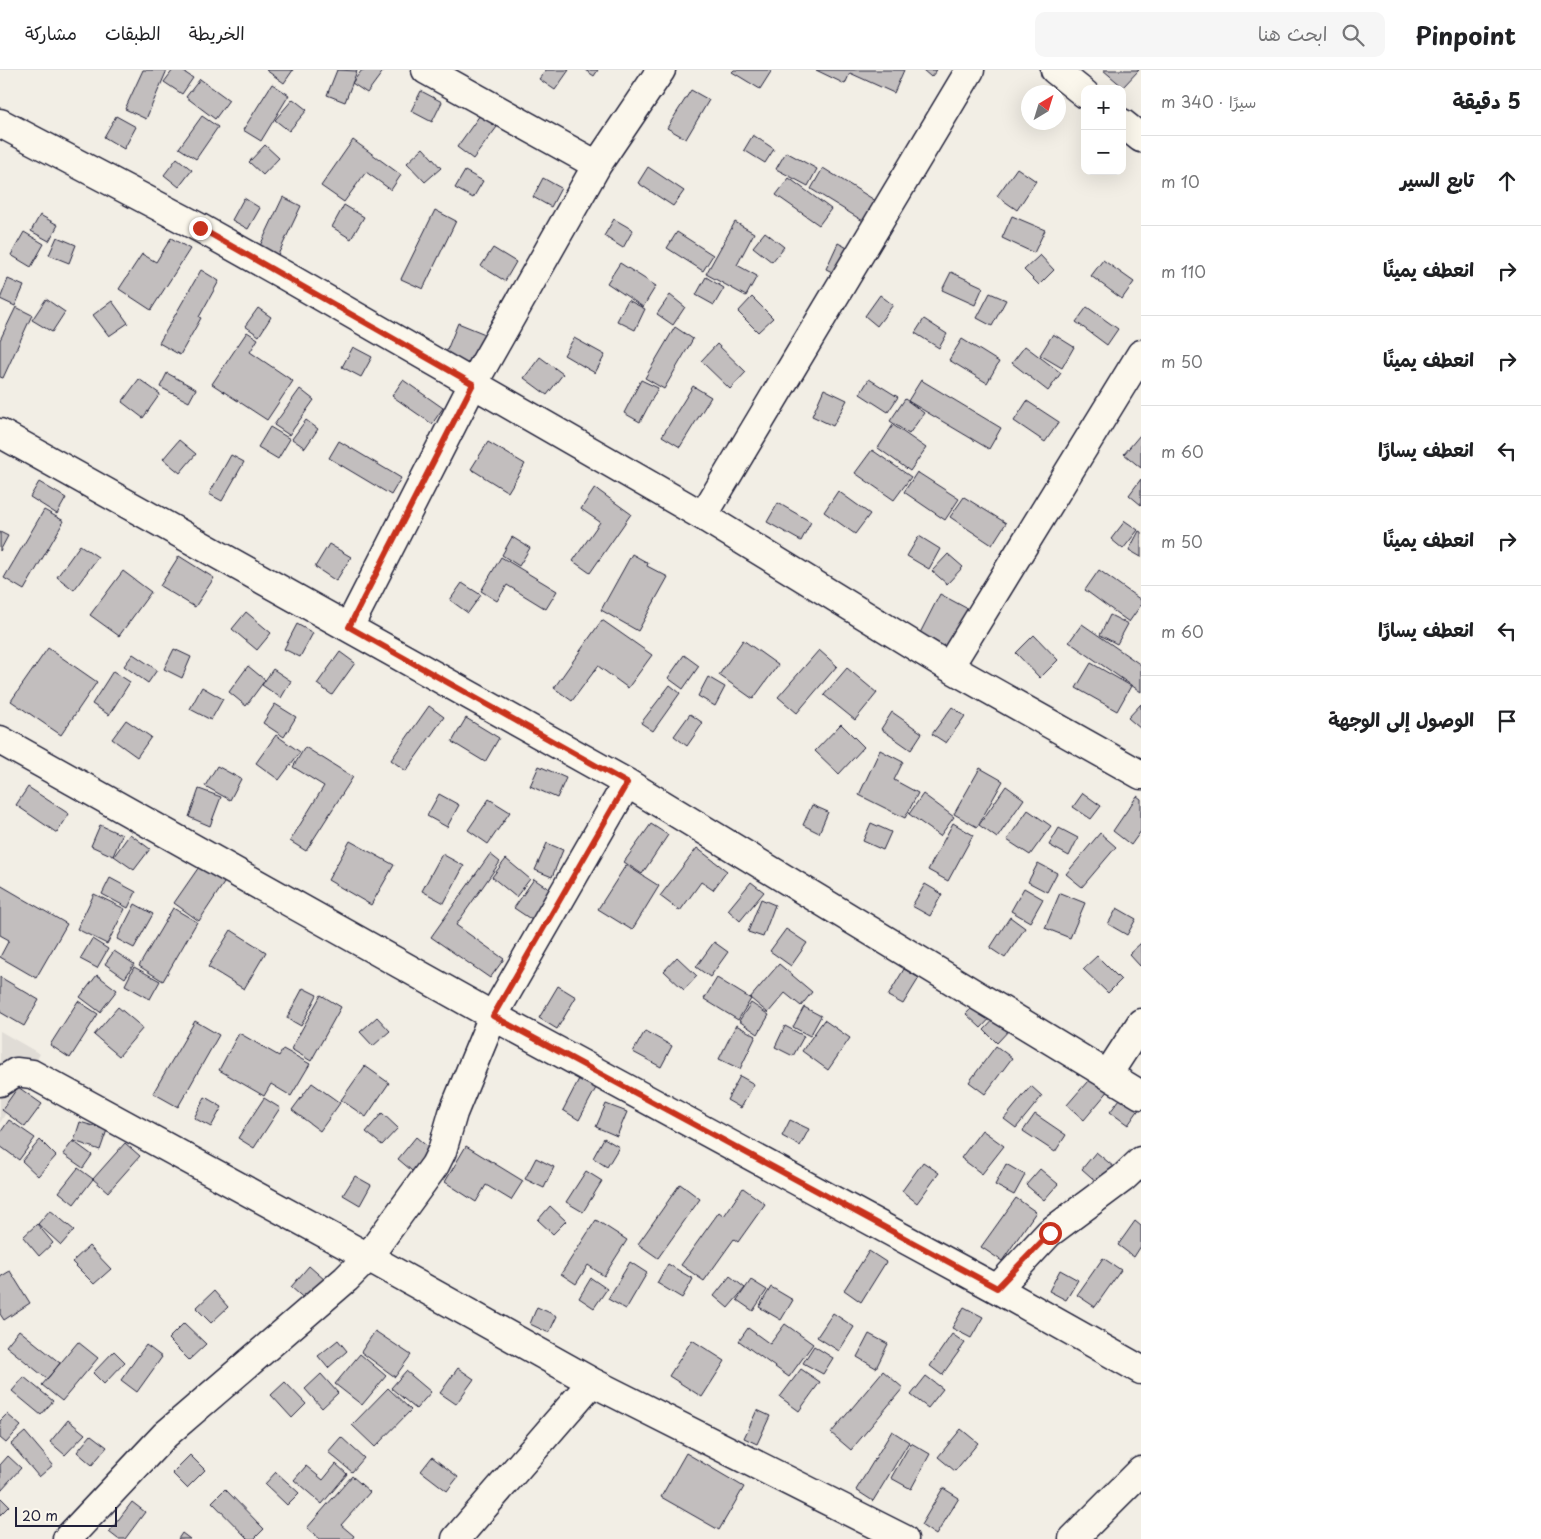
<!DOCTYPE html>
<html lang="ar">
<meta charset="utf-8">
<style>
:root{--surface:#fff;--page:#f6f6f6;--text:#202124;--muted:#757577;--line:#e0e0e0}
body{margin:0;font-family:"Playpen Sans","Playpen Sans Arabic",sans-serif;background:var(--page);color:var(--text);direction:rtl}
.controls{position:absolute;right:15px;top:15px;display:grid;overflow:hidden;border-radius:10px;box-shadow:0 5px 20px #0002}
.controls button{width:45px;height:45px;display:grid;place-items:center;padding:0;border:0;border-bottom:1px solid var(--line);background:var(--surface);color:var(--text);font:25px sans-serif}
.compass{position:absolute;left:1021px;top:15px;width:45px;height:45px;border-radius:50%;background:var(--surface);box-shadow:0 5px 20px #0002;rotate:38deg}
.scale{position:absolute;left:15px;bottom:12px;width:102px;box-sizing:border-box;padding-left:5px;border:2px solid #22223b;border-top:0;font-size:14px;line-height:18px;white-space:nowrap;color:#22223b;-webkit-text-stroke:4px #fbf7ec;paint-order:stroke}
.stop{position:absolute;width:15px;height:15px;margin:-11px;border:4px solid #c8321e;border-radius:50%;background:#fff}
.stop.end{background:#c8321e;border-color:#fff;box-shadow:0 1px 5px #0008}
.list{margin:0;padding:0;list-style:none}
h2{display:flex;justify-content:space-between;align-items:center;height:65px;margin:0;padding:0 20px;font-size:21px}
h2 small{font-size:16px;font-weight:400;color:var(--muted)}
.list li{display:grid;grid-template-columns:32px 1fr auto;gap:15px;align-items:center;box-sizing:border-box;height:90px;padding:0 20px;border-top:1px solid var(--line)}
.list b{display:block;font-size:19px;white-space:nowrap}
.list em{font-size:16px;font-style:normal;color:var(--muted)}
.icon{flex:none;width:28px;height:28px;fill:none;stroke:currentColor;stroke-width:2;stroke-linecap:round;stroke-linejoin:round}
.map{position:relative;flex:none;width:1141px;height:1469px;overflow:hidden;direction:ltr}
header{display:flex;align-items:center;gap:30px;box-sizing:border-box;height:70px;padding:0 25px;background:var(--surface);border-bottom:1px solid var(--line)}
header strong{font-size:24px}
nav{display:flex;gap:28px;margin-inline-start:auto;font-size:18px}
.search{width:350px;height:45px;background:var(--page);display:flex;align-items:center;gap:12px;box-sizing:border-box;padding:0 18px;border-radius:10px;color:var(--muted);font-size:19px}
main{display:flex}
aside{flex:1;background:var(--surface)}
.map>svg:first-child{display:block}
.built{fill:#e0dcd6}
.building{fill:#c2bebe;stroke:#22223b}
.lines{fill:none;stroke-linecap:round;stroke-linejoin:round}
.minor-casing{stroke:#22223b;stroke-width:31}
.tertiary-casing{stroke:#22223b;stroke-width:31}
.minor{stroke:#fbf7ec;stroke-width:28}
.tertiary{stroke:#fbf7ec;stroke-width:28}
.route{stroke:#c8321e;stroke-width:6}
</style>
<header>
<strong>Pinpoint</strong>
<div class="search"><svg class="icon" aria-label="search" viewBox="0 0 24 24"><circle cx="10" cy="10" r="6"/><path d="M15 15l6 6"/></svg>ابحث هنا</div>
<nav><a>الخريطة</a><a>الطبقات</a><a>مشاركة</a></nav>
</header>
<main>
<aside>
<h2>5 دقيقة<small>سيرًا · 340 m</small></h2>
<ul class="list">
<li><svg class="icon" aria-label="ahead" viewBox="0 0 24 24"><path d="M12 20V5M6 11l6-6 6 6"/></svg><div><b>تابع السير</b></div><em>10 m</em></li>
<li><svg class="icon" aria-label="right" viewBox="0 0 24 24"><path d="M7 20v-9h11M14 6l5 5-5 5"/></svg><div><b>انعطف يمينًا</b></div><em>110 m</em></li>
<li><svg class="icon" aria-label="right" viewBox="0 0 24 24"><path d="M7 20v-9h11M14 6l5 5-5 5"/></svg><div><b>انعطف يمينًا</b></div><em>50 m</em></li>
<li><svg class="icon" aria-label="left" viewBox="0 0 24 24"><path d="M17 20v-9H6M10 6l-5 5 5 5"/></svg><div><b>انعطف يسارًا</b></div><em>60 m</em></li>
<li><svg class="icon" aria-label="right" viewBox="0 0 24 24"><path d="M7 20v-9h11M14 6l5 5-5 5"/></svg><div><b>انعطف يمينًا</b></div><em>50 m</em></li>
<li><svg class="icon" aria-label="left" viewBox="0 0 24 24"><path d="M17 20v-9H6M10 6l-5 5 5 5"/></svg><div><b>انعطف يسارًا</b></div><em>60 m</em></li>
<li><svg class="icon" aria-label="arrive" viewBox="0 0 24 24"><path d="M6 21V4h12l-3 4 3 4H6"/></svg><div><b>الوصول إلى الوجهة</b></div></li>
</ul>
</aside>
<div class="map">
<svg width="1141" height="1469" viewBox="0 0 1141 1469">
<rect width="100%" height="100%" fill="#f2eee5"/>
<filter id="ink" filterUnits="userSpaceOnUse"><feTurbulence type="fractalNoise" baseFrequency=".02" numOctaves="2"/><feDisplacementMap in="SourceGraphic" scale="10" xChannelSelector="R" yChannelSelector="G"/><feConvolveMatrix kernelMatrix="1 2 1 2 8 2 1 2 1" color-interpolation-filters="sRGB"/></filter>
<g filter="url(#ink)">
<path class="built" d="M0,961l40,23 -40,69z"/>
<path class="building" d="M143,0h24l-21,49 -21,-10z
M173,0h8l12,8 -11,16 -18,-12z
M266,0h27l-9,13z
M337,0l20,1 -12,31 -18,-7z
M362,0h22l-17,23 -15,-10z
M546,0h23l-14,20 -16,-11z
M585,0h13l-4,6z
M734,0h38l-12,19 -28,-17z
M816,0h88l-10,23 -44,-20 -5,11z
M923,0h14l-6,7z
M1103,0h36l-16,17z
M200,9l29,21 -14,19 -29,-22z
M272,14l17,11 -28,46 -18,-11z
M691,20l18,10 -23,39 -19,-11z
M421,21l21,11 -10,20 -21,-11z
M293,29l14,11 -18,21 -14,-11z
M480,45l17,12 -24,32 -16,-12z
M116,46l20,11 -12,22 -20,-12z
M202,46l16,11 -22,32 -17,-11z
M753,65l21,14 -9,14 -21,-13z
M353,70l48,35 -10,15 -25,-18 -22,30 -23,-16z
M265,75l14,13 -16,17 -14,-13z
M423,78l18,20 -16,14 -18,-19z
M786,82l31,17 -9,17 -32,-17z
M177,88l15,12 -13,17 -15,-12z
M648,97l36,24 -11,15 -35,-23z
M823,98l53,33 -13,20 -52,-32z
M1017,98l19,13 -19,29 -20,-14z
M465,101l18,10 -10,17 -18,-10z
M543,108l18,10 -10,19 -18,-10z
M789,108l42,31 -12,16 -43,-30z
M283,127l18,9 -25,53 -18,-9z
M244,128l16,10 -12,21 -16,-9z
M344,135l20,12 -13,22 -19,-12z
M435,140l21,11 -33,68 -22,-10z
M40,145l18,10 -9,16 -18,-10z
M1012,146l33,14 -11,23 -32,-15z
M614,149l19,11 -10,18 -19,-12z
M735,152l19,11 -17,32 20,11 -11,20 -40,-22z
M24,162l20,12 -13,23 -20,-12z
M677,162l36,23 -10,16 -36,-23z
M765,162l19,15 -12,15 -19,-15z
M57,167l19,8 -7,18 -20,-8z
M171,168l19,11 -39,61 -32,-21 23,-35 14,8z
M838,173l21,11 -12,25 -21,-10z
M493,178l23,14 -11,19 -24,-15z
M1040,185l14,15 -15,15 -15,-15z
M1103,190l31,22 -12,17 -31,-23z
M620,193l36,23 -13,21 -36,-24z
M201,200l18,11 -20,36 2,1 -21,37 -21,-12z
M951,202l32,15 -8,18 -33,-15z
M706,207l18,11 -10,17 -18,-10z
M8,209l16,7 -9,20 -15,-7z
M990,223l16,7 -14,26 -15,-8z
M670,225l15,12 -12,18 -16,-11z
M880,225l13,10 -16,21 -12,-10z
M752,227l21,21 -15,14 -20,-20z
M46,229l19,13 -13,20 -20,-12z
M628,230l17,9 -10,21 -18,-9z
M112,231l16,22 -19,13 -16,-21z
M16,237l16,8 -29,63 -3,-1v-37z
M1087,237l31,22 -11,16 -31,-23z
M258,238l13,9 -12,19 -14,-10z
M924,249l23,15 -8,14 -24,-15z
M458,253l27,11 -15,37 -27,-11z
M675,257l18,12 -29,50 -19,-11z
M247,262l11,7 -8,13 43,29 -26,39 -55,-36z
M1053,264l21,13 -12,21 -22,-13z
M574,268l31,17 -10,18 -31,-18z
M962,269l37,23 -12,21 -38,-23z
M717,274l29,28 -16,17 -29,-28z
M1025,276l36,27 -13,18 -36,-28z
M353,277l19,10 -11,20 -19,-10z
M540,287l23,17 -16,21 -23,-17z
M167,303l29,16 -7,13 -29,-15z
M139,309l21,15 -17,24 -21,-16z
M869,309l29,18 -10,15 -28,-18z
M403,310l40,28 -11,16 -40,-28z
M641,310l17,8 -18,34 -16,-9z
M921,310l80,48 -12,21 -81,-48z
M693,316l18,11 -31,50 -18,-11z
M300,319l14,11 -25,35 -15,-10z
M824,319l23,11 -14,26 -21,-10z
M905,329l19,14 -15,21 -19,-13z
M1027,331l32,21 -14,20 -31,-21z
M306,350l12,9 -13,19 -13,-9z
M893,355l33,23 -16,23 -32,-23z
M270,357l20,12 -12,20 -20,-12z
M1140,365l1,1v32l-17,-14z
M179,370l17,14 -16,19 -17,-14z
M339,371l62,37 -10,17 -62,-37z
M488,372l37,22 -17,28 -37,-23z
M872,380l39,27 -17,23 -39,-27z
M231,385l13,7 -22,39 -13,-7z
M917,402l42,27 -14,21 -41,-28z
M1141,409v26l-12,-10z
M39,412l27,16 -9,16 -27,-17z
M595,418l36,26 -41,59 -17,-12 27,-39 -19,-13z
M838,421l32,23 -15,20 -31,-22z
M964,427l42,26 -14,22 -42,-28z
M778,433l33,19 -10,19 -34,-19z
M44,440l20,11 -40,69 -20,-12z
M1125,451l13,9 -15,19 -12,-10z
M1139,461l2,1v25l-12,-7z
M0,462l8,4 -8,15z
M919,466l21,13 -11,20 -22,-13z
M512,467l18,11 -11,18 -17,-11z
M329,474l22,13 -15,24 -21,-14z
M80,475l18,12 -24,33 -17,-13z
M632,484l16,9 -1,3 21,11 -30,54 -37,-21z
M948,484l15,13 -16,17 -15,-13z
M179,486l35,22 -19,29 -35,-21z
M501,487l56,34 -11,18 -39,-24 -10,16 -16,-10z
M1099,500l42,30v5l-12,17 -44,-32z
M123,501l28,21 -32,44 -29,-21z
M462,513l19,12 -13,18 -18,-13z
M940,524l28,15 -20,39 -28,-15z
M246,542l25,21 -14,17 -25,-21z
M1110,545l18,9 -11,20 -17,-9z
M602,550l50,35 -24,33 -30,-22 -26,35 -18,-13z
M297,554l16,9 -13,24 -16,-8z
M1082,554l59,41v27l-72,-50z
M1034,565l24,25 -18,18 -24,-25z
M743,570l35,25 -25,34 -34,-24z
M48,578l49,34 -36,53 -50,-34z
M174,579l17,8 -9,21 -18,-9z
M819,580l18,16 -40,47 -19,-16z
M340,582l15,11 -23,32 -15,-11z
M133,584l24,16 -9,13 -24,-17z
M684,585l15,11 -16,23 -15,-11z
M1091,593l40,23 -14,25 -41,-23z
M248,596l17,14 -19,26 -17,-14z
M847,598l30,25 -22,27 -31,-25z
M273,599l18,12 -10,17 -19,-13z
M113,601l17,11 -21,33 -17,-11z
M708,607l17,10 -10,19 -17,-10z
M670,615l10,8 -27,38 -12,-8z
M202,617l21,12 -12,21 -21,-11z
M275,634l21,13 -12,20 -21,-14z
M1141,634v25l-13,-11z
M429,636l15,11 -38,54 -15,-11z
M952,637l13,9 -19,27 -14,-9z
M892,642l30,21 -11,17 -30,-21z
M690,644l13,9 -16,23 -13,-10z
M466,648l33,20 -14,24 -33,-20z
M126,650l25,17 -14,20 -25,-18z
M841,654l23,23 -25,27 -24,-23z
M276,665l24,17 -21,28 -23,-17z
M305,677l48,30 -47,74 -16,-10 34,-55 -31,-19z
M880,680l23,12 -9,18 24,13 -13,25 -46,-23z
M217,696l24,13 -11,21 -25,-14z
M539,696l27,12 -9,20 -27,-12z
M980,698l23,13 -26,46 -23,-13z
M1006,716l18,13 -27,39 -18,-13z
M28,717l41,27 -12,19 -41,-28z
M199,719l22,8 -11,29 -21,-9z
M1083,723l18,13 -10,13 -18,-12z
M439,724l20,11 -12,22 -20,-11z
M923,724l31,23 -14,19 -31,-22z
M1137,726l4,3v32l-10,14 -18,-14z
M489,729l21,13 -22,32 -20,-14z
M812,735l16,7 -9,21 -16,-8z
M1028,740l23,16 -21,29 -23,-15z
M871,753l20,9 -8,18 -20,-9z
M953,753l20,12 -25,46 -20,-11z
M651,754l17,11 -26,39 -18,-12z
M100,755l22,10 -9,21 -22,-10z
M1059,758l19,10 -9,18 -20,-11z
M1100,763l16,14 -34,40 -16,-13z
M130,764l20,15 -16,21 -20,-14z
M350,771l44,24 -23,40 -43,-25z
M547,773l16,7 -11,27 -17,-7z
M697,778l30,23 -14,19 -12,-8 -21,29 -20,-15z
M442,784l22,12 -20,37 -22,-12z
M490,784l10,8 -44,63 48,34 -14,19 -59,-41z
M506,789l24,20 -14,18 -24,-20z
M1038,793l19,10 -10,19 -19,-10z
M201,794l25,16 -27,41 -25,-18z
M626,795l33,21 -27,44 -34,-21z
M110,808l26,14 -8,16 -26,-14z
M534,809l18,12 -20,29 -18,-12z
M751,812l13,10 -24,29 -12,-11z
M925,814l17,10 -12,22 -18,-10z
M0,815l67,39 -31,54 -36,-21 9,-17 -9,-5z
M1024,818l19,11 -13,23 -19,-11z
M1060,823l25,10 -15,35 -25,-10z
M94,824l31,15 -18,35 -30,-15z
M761,829l14,6 -12,32 -15,-5z
M135,834l18,10 -19,34 -17,-9z
M173,838l24,14 -34,59 -24,-15z
M1117,838l19,11 -9,16 -19,-11z
M1010,847l15,11 -20,30 -15,-10z
M786,859l21,14 -16,23 -21,-15z
M231,860l35,22 -22,37 -36,-22z
M92,869l16,10 -11,19 -17,-9z
M714,872l14,10 -18,25 -14,-10z
M1141,873v22l-1,1 -11,-12z
M114,881l20,13 -9,14 -20,-14z
M1097,886l24,24 -13,13 -25,-24z
M677,887l20,19 -13,14 -20,-19z
M779,894l33,28 -11,14 -16,-13 -17,20 -18,-15z
M134,897l26,14 -10,18 -25,-14z
M904,899l15,9 -16,26 -15,-8z
M97,905l20,15 -17,22 -20,-15z
M0,907l39,23 -15,26 -24,-14z
M717,908l34,21 -13,21 -34,-21z
M558,916l18,11 -19,32 -18,-11z
M303,918l14,7 -16,31 -14,-8z
M321,925l20,12 -30,54 -20,-12z
M980,929l15,14 -14,15 -15,-14z
M78,931l20,13 -28,44 -20,-13z
M751,933l18,12 -11,19 -19,-13z
M118,937l25,21 -24,28 -25,-21z
M804,937l17,9 -11,20 -17,-9z
M998,945l13,13 -14,15 -13,-13z
M377,947l13,14 -17,15 -13,-14z
M824,950l26,18 -22,32 -26,-19z
M195,951l24,14 -41,72 -25,-14z
M736,955l20,11 -16,33 -21,-10z
M785,956l19,10 -11,20 -18,-9z
M645,961l27,15 -11,21 -28,-15z
M239,963l40,23 4,-7 27,15 -19,32 -20,-12 -7,12 -45,-26z
M996,976l16,12 -27,36 -16,-12z
M365,996l24,17 -23,34 -25,-17z
M1094,1004l16,15 -26,31 -17,-15z
M740,1006l14,8 -13,24 -14,-8z
M579,1009l17,9 -17,32 -16,-10z
M312,1013l28,20 -20,28 -28,-21z
M1031,1016l11,10 -26,32 -12,-9z
M18,1017l24,17 -17,23 -23,-17z
M1123,1025l17,13 -12,17 -18,-13z
M205,1027l17,10 -11,20 -17,-9z
M264,1028l16,10 -26,40 -16,-10z
M606,1034l21,8 -10,24 -21,-9z
M382,1043l16,15 -16,17 -16,-13z
M1035,1044l31,21 -11,17 -32,-21z
M9,1050l26,18 -16,22 -19,-14v-13z
M790,1050l19,9 -9,17 -18,-10z
M80,1052l27,8 -7,20 -26,-9z
M982,1060l22,16 -22,28 -21,-16z
M416,1067l20,17 -18,22 -20,-17z
M604,1068l15,9 -12,20 -14,-9z
M40,1070l16,16 -18,20 -16,-15z
M73,1071l19,14 -9,13 -20,-14z
M125,1073l15,13 -32,36 -15,-13z
M466,1076l57,35 -12,19 -25,-15 -10,17 -31,-20z
M1096,1082l18,15 -15,17 -17,-15z
M536,1088l18,9 -10,21 -19,-9z
M923,1092l16,11 -22,30 -15,-12z
M1006,1094l19,11 -11,20 -19,-10z
M78,1098l15,11 -19,25 -15,-12z
M1040,1099l18,15 -14,16 -18,-15z
M586,1101l16,10 -19,31 -17,-10z
M355,1106l16,9 -11,20 -17,-10z
M680,1114l20,15 -42,59 -20,-14z
M743,1118l22,16 -27,38 -4,-3 -30,42 -23,-16 38,-53 5,4z
M1016,1128l20,14 -34,49 -21,-14z
M550,1136l16,15 -13,13 -15,-14z
M50,1140l24,20 -13,15 -23,-21z
M596,1150l31,20 -23,36 -16,-11 -12,19 -15,-10z
M1135,1151l6,5v20l-7,11 -16,-12z
M37,1154l16,19 -14,13 -16,-19z
M89,1176l22,23 -17,15 -22,-22z
M869,1181l17,11 -25,40 -17,-12z
M1103,1188l18,12 -26,37 -18,-12z
M630,1192l17,11 -21,36 -18,-10z
M668,1194l25,15 -11,19 -25,-15z
M309,1196l16,14 -18,21 -16,-14z
M1060,1200l18,10 -12,20 -17,-9z
M10,1201l20,32 -26,17 -4,-6v-37z
M730,1206l15,12 -17,20 -14,-12z
M591,1208l16,11 -13,19 -15,-10z
M751,1210l16,10 -14,21 -16,-11z
M771,1217l22,13 -12,20 -22,-13z
M214,1221l14,16 -17,16 -15,-15z
M537,1237l20,9 -8,17 -19,-9z
M964,1237l19,10 -12,21 -19,-10z
M833,1243l21,14 -15,24 -22,-14z
M184,1253l22,21 -17,16 -21,-21z
M785,1254l28,20 -24,33 -50,-36 9,-13 22,16z
M19,1260l41,33 -13,16 -41,-33z
M375,1261l36,24 -16,22 -34,-25z
M869,1264l19,10 -12,24 -19,-11z
M952,1264l13,9 -23,32 -12,-9z
M338,1270l9,11 -19,17 -10,-12z
M692,1270l33,21 -23,36 -33,-21z
M78,1272l20,16 -36,43 -20,-16z
M146,1275l16,12 -25,35 -16,-12z
M814,1276l19,12 -10,16 -20,-11z
M114,1281l11,11 -21,22 -11,-11z
M360,1284l26,22 -24,29 -27,-21z
M458,1298l16,11 -18,25 -16,-11z
M801,1299l19,13 -21,29 -19,-14z
M406,1301l25,21 -15,17 -25,-21z
M883,1301l20,17 -52,62 -20,-17z
M321,1304l17,19 -16,15 -17,-19z
M926,1306l17,13 -15,19 -17,-13z
M24,1307l29,24 -12,14 -29,-24z
M285,1312l21,22 -14,14 -21,-23z
M388,1318l23,22 -36,37 -23,-22z
M757,1340l13,6 -13,28 -13,-6z
M7,1344l14,12 -15,17 -6,-5v-17z
M68,1350l17,14 -20,21 -15,-13z
M961,1359l17,14 -23,28 -17,-14z
M892,1361l17,11 -36,59 -17,-11z
M25,1362l28,33 -14,12 -28,-33z
M91,1365l16,12 -15,18 -15,-13z
M341,1367l23,21 -12,14 -24,-20z
M911,1373l19,11 -19,35 -20,-11z
M686,1383l58,34 -25,43 -58,-33z
M190,1385l15,15 -18,18 -15,-15z
M8,1386l13,12 -20,22 -1,-25z
M432,1387l26,20 -11,14 -26,-20z
M336,1394l11,10 -25,30 -28,-24 12,-14 17,14z
M276,1402l23,21 -12,12 -22,-21z
M352,1406l18,16 -29,33 13,11 -2,3h-32l-13,-11z
M943,1418l16,10 -23,37 -15,-10z
M225,1419l39,40 -10,10h-6l-36,-37z
M0,1427l9,9 -9,9z
M132,1432l13,10 -20,27h-7l-9,-7z
M182,1463l8,6h-12z"/>
<g class="lines">
<g class="minor-casing">
<path id="minor" d="M426,0l171,95
M0,53l200,105 84,47 419,241 246,151 192,108
M0,363l627,350 514,312
M703,446l267,-446
M349,557l124,-243 124,-219 64,-95
M949,597l192,-313
M0,670l493,276 504,273 144,81
M1108,1004l33,-51
M0,1012l16,-10 16,2 336,183 224,125 312,157
M997,1219l52,-56 74,-55 18,-17
M67,1469l98,-104 181,-156 22,-22 67,-92 7,-14 11,-38 40,-97 134,-233
M456,1469l136,-157"/>
</g>
<g class="tertiary-casing">
<path id="tertiary" d="M1055,0l30,24
M1122,53l19,15
M1073,1469l68,-68"/>
</g>
<use href="#minor" class="minor"/>
<use href="#tertiary" class="tertiary"/>
</g>
</g>
<g class="lines" filter="url(#ink)">
<path class="route" d="M200,158l273,156 -124,243 278,156 -134,233 504,272 53,-55"/>
</g>
</svg>
<div class="controls">
<button>+</button>
<button>−</button>
</div>
<svg class="compass" viewBox="-18 -18 36 36"><path d="M0-13l5 13h-10z" fill="#e53935"/><path d="M0 13l5-13h-10z" fill="#757577"/></svg>
<div class="scale">20 m</div>
<div class="stop" style="left:1050px;top:1163px"></div>
<div class="stop end" style="left:200px;top:158px"></div>
</div>
</main>
